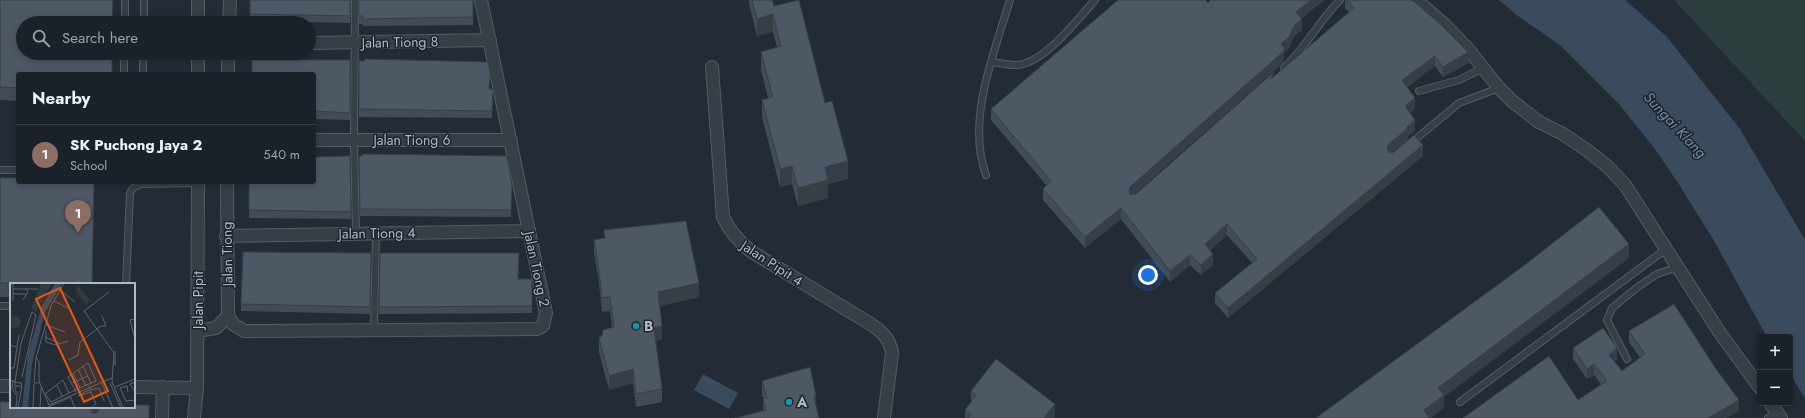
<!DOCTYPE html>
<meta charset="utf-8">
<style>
:root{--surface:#1a2128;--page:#232930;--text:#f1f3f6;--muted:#9fa3a8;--line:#383e45;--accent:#db2777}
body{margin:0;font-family:Jost,sans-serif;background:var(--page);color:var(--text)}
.controls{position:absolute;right:12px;bottom:12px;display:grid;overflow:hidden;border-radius:4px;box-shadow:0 2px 6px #0003}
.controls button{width:36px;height:36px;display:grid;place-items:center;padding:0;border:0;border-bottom:1px solid var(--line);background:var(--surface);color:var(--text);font:20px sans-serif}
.you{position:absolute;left:1148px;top:275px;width:14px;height:14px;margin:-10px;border:3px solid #fff;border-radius:50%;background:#1a73e8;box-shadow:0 0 0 6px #1a73e833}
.badge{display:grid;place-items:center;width:26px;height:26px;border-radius:50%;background:var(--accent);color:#fff;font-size:13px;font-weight:700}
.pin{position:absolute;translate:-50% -33px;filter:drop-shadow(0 1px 2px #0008)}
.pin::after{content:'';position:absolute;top:21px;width:14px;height:12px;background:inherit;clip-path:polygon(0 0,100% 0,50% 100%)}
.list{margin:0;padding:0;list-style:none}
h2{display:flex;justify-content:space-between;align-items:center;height:52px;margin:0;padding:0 16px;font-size:17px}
h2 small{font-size:13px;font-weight:400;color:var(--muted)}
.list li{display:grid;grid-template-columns:26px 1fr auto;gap:12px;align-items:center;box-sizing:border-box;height:60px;padding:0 16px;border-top:1px solid var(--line)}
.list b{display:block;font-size:15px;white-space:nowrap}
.list p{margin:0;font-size:13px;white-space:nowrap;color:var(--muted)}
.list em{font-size:13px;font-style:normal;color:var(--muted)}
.icon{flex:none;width:22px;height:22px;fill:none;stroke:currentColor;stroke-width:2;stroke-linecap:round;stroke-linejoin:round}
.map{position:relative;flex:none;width:1805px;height:418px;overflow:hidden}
.search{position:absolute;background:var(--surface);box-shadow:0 2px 6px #0003;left:16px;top:16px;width:300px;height:44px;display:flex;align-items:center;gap:10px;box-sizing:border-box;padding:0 14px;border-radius:22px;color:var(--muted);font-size:15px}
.panel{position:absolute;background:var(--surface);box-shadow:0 2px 6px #0003;left:16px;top:72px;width:300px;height:112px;border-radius:4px}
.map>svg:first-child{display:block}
.green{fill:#2c3e3d}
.water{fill:#3a4b5d}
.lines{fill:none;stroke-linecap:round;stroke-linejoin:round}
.lane-casing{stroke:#545c64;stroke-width:8}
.street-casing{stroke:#545c64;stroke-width:14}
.lane{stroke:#363e46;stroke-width:6}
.street{stroke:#363e46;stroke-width:12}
.wall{fill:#434c56}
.shaded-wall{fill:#373e46}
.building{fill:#4e5864;stroke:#373e46}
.culture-dot{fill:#0f9aa8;stroke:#1c232b;stroke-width:1.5}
.labels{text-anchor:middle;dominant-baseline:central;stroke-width:3;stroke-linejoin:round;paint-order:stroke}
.street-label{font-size:14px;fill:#b1b9c3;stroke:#1c232b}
.poi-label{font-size:14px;font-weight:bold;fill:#b1b9c3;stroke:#1c232b;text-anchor:start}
.water-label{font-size:15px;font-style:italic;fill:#748ba3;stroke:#1c232b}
.inset-road{fill:none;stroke:#5c646e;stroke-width:1}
.view{fill:#e8590c;fill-opacity:0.15;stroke:#e8590c;stroke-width:2}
.inset-edge{fill:none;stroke:#b1b9c3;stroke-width:2}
</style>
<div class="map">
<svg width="1805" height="418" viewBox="0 0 1805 418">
<rect width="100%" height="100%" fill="#232c35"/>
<path class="green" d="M1674,0h131v141z"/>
<path class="water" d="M1499,0h126l42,37 73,92 65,111v158l-15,-24v-37h-23l-54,-98 -35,-56 -23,-34 -36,-45 -58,-58 -43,-30z
M703,374l35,19 -9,16 -35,-19z"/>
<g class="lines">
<g class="lane-casing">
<path id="lane" d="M355,0l-1,140 2,94
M125,23v-23
M144,23v-23
M992,62c8,1 16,3 24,3 27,0 62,-46 79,-65
M1284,68c22,-21 35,-47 56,-68
M124,74v-21
M143,74v-21
M1419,91l40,-11 18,-9 7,-1
M1411,143l48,-40 40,-15
M0,170h18
M986,175c-20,-54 8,-122 24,-175
M126,284l4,-91 3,-5 8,-4 57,-1
M0,306h11
M374,330l2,-97
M1627,359l-20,-39 5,-12 27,-22 18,-12 21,-7
M1460,402l206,-153
M95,418v-11
M1768,418l10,-5"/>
</g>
<g class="street-casing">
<path id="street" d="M1416,0l29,25 23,24 31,39 13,13 27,21 24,12 25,17 19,15 18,19 95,148 40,55
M198,23v-23
M229,23l1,-23
M309,43l181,-3
M712,67l11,150c7,15 16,25 29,35l117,71c12,8 21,15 23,30l-8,65
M198,74v-21
M228,74v-21
M314,140h197
M227,182l1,134 5,8 11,7 293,-2 6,-3 3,-13 -65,-313
M226,236l302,-5
M197,331l19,-3 12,-12
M0,386h11
M134,387l63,1
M1770,403l11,15
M162,418l1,-31
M194,418l3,-30 1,-206"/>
</g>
<use href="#lane" class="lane"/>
<use href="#street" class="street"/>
</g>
<path class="wall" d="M0,0l18,74v27l-18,-1z
M250,0h101l-1,23 -100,-2z
M359,0h114v25l-110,1v-2h-4z
M749,0h23l2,6 51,97 23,76 -20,5v14l-30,8 -6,-22 -12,3 -18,-70v-17l6,-2 -7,-28v-18l16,-5 -4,-15 -16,4 -8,-32z
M1211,0h113l-23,19 1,11 -8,6 -5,12 -5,4v7l-1,4 -149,131h2l213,-182 -4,-4v-8h67l56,63 -25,14 -8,-11 -28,21 8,21 -5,5 5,18 -7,5v3l-16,13 31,4 -195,162 -13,-15v-10l37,-30 -25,-28 -17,15 3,15 -12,10 -11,-10 -20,17 -49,-63 -36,29 -42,-48v-11l4,-3 -56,-66v-11l217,-106z
M350,60v60l-36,-1v-45z
M359,61l130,28h4l-1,29 -133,-1z
M350,156l1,63 -102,-1v-36z
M359,156l153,29 -1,32 -151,-1z
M0,178l93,106h-82v13h-11z
M604,230l95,67 -39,9 2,33 -6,2 6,48v13l-26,5 -3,-24 -24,7 -10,-38v-14l3,-2 10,-9 -2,-16 -8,1 -4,-37 -4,-22v-13l10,-2z
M371,253l-1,61 -129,-3v-7z
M380,253l138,26h14v34l-153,1z
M1629,331l110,80 -13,7h-263l115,-18 23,-16 -7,-9 -7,4 -14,-20v-11l44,11 -3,2 8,10 18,-13 -11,-16z
M762,381l54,25 -53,5v-12h1l-2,-4z
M971,391l84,27h-90v-8l6,-8z"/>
<path class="shaded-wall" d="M1311,0h13l-28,23v-11z
M773,14v18l-16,4v-17z
M1302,19v11l-8,6 -5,12 -5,4v7l-1,4 -153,135 -1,-7 1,-4 151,-143 13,-18z
M1468,52v11l-25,14v-10z
M1435,56v10l-33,25v-11z
M1415,98v10l-10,9v-11z
M1415,120v11l-7,5v3l-20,17 -1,-6 1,-5z
M1423,145v11l-195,162v-10z
M848,161v18l-20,5v14l-30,8v-18l27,-21z
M792,166v18l-12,3v-18z
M1121,208v11l-36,29v-11z
M1227,224v11l-22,19v-10z
M1629,244v14l-185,139v11l-13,10h-7v-8l14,-22z
M1213,254v11l-12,10v-10z
M1190,255v10l-20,17v-11z
M699,283v14l-41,9v-14z
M662,326v13l-8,3v-14z
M1617,348v11l-8,6v-10z
M1594,364v11l-7,4v-10z
M633,369v14l-24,7v-14z
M816,396v14l-2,-13z
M1739,400v11l-13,7h-18z
M1055,404v14h-11z"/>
<path class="building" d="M0,0h113l-1,23h-89v30h89v21h-94v14l-18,-1z
M250,0h100v16l-100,-2z
M359,0h114v17l-110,2v-3h-4z
M752,0h20l2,6 25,-6 26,103 7,-2 16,60 -23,6 3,13 -30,8 -6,-22 -12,3 -18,-69 11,-3 -12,-45 20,-6 -8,-32 -16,5z
M1118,0h87l3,3 3,-3h100l-15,12 6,7 -8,7 -5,11 -8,7 3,4 -1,4 -153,135 -1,4 1,3h6l138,-122 -3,7 83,-71 -7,-8h65l26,22 30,30 -25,15 -8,-11 -33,24 13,18 -10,8 10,14 -8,7 1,1 -20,17 -1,5 3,3 4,-1 20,-17 9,10 -195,163 -13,-15 42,-34 -30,-35 -22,20 8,10 -12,11 -11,-10 -20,16 -49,-63 -36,29 -42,-48 8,-8 -60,-72z
M365,59l123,3 2,10 -1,17h4l-1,22 -133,-2v-48h5z
M252,60h98v53l-36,-2v-37h-62z
M362,154l145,2 5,29 -1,25 -151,-1 -1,-53h3z
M350,156l1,56 -102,-2v-28h65v-25z
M0,178h18v4h76l-2,102 -92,-1z
M1599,207l30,37 -191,144 6,7 -20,15 5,8h-113l206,-151z
M686,221l13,62 -41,9 4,34 -8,2 8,61 -26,5 -3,-25 -24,7 -10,-38 3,-2 1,-6 11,-3 -4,-30 -8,1 -4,-36 -4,-22 11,-2 -1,-8z
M243,252l128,1 -1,54 -129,-3z
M380,253h139l-1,26h14v27l-153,1z
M1674,304l42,65 23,31 -31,18h-245l86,-62 29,44 29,-19 -13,-17 -7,5 -14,-21 30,-20 14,20 -8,7 13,16 23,-17 -16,-23z
M996,359l59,45 -11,14h-76l3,-3 -6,-5 11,-15 -5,-4z
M810,367l6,29 -2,1 5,21h-84l31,-8 -3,-11 4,-1 -5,-17z
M0,402h11v5h80v5l4,2 4,-4v-3h35v-2h15v13h-149z"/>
<g class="culture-dot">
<circle cx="636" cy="326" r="4"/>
<circle cx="789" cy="402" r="4"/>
</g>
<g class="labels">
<g class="street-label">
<text transform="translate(400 42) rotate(-1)">Jalan Tiong 8</text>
<text x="412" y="140">Jalan Tiong 6</text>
<text transform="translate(377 233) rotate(-1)">Jalan Tiong 4</text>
<text transform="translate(227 254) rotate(-91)">Jalan Tiong</text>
<text transform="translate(772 263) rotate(33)">Jalan Pipit 4</text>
<text transform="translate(537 269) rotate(78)">Jalan Tiong 2</text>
<text transform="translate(198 300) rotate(-90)">Jalan Pipit</text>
</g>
<g class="poi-label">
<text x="644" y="326">B</text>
<text x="797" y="402">A</text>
</g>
<g class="water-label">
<text transform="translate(1675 125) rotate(47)">Sungai Klang</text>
</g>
</g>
<g transform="translate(10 283)">
<rect width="125" height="125" fill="#232c35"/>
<path d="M43,0l-9,12 -8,17 -5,-4 10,-24zM67,2l6,7h4l-3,2 6,6 -4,4 -6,-8 -4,1 3,-2 -5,-7 3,2zM-1 39a6 6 0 1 1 12 0a6 6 0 1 1-12 0Z" fill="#2c3e3d"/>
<path d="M45,0h7l-17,29 -13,52 -4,44h-6l6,-55 14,-47z" fill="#3a4b5d"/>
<path class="inset-road" d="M0,3v15M3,6h25M50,7l15,12M99,9l-25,19 30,42 -2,29 11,26M3,11h14M13,17l5,-8 -2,-3M3,18v-18M44,18l14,7M125,36l-5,1 5,19M36,42l19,7M36,48v11l10,3 12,-4M35,54l16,7M0,62l7,2 -3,21h-4M7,64l2,-12M105,68v15M26,75l3,3v20l10,24 63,-27M59,77l9,-5 2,-13 21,-16h5l-4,-10M73,83l8,17M68,86l8,17M63,90l7,15M0,97l3,1 -1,8 5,7 -1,12M3,98l2,1 6,-39 11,-31 4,3 -14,62M91,98l12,27M125,99l-5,2 5,8M30,100h-6l2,-25 15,-52 13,-23M62,100l16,-7M100,100l11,25M47,102l5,11M6,103h6l-4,22M79,103l2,4 8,-2 5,13M105,104l20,-8M79,107l2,2 -13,4 1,-1zM118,109l-1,-6 -7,2 6,13 9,-1M59,110l-6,-13 -18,14 6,8 24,-12 21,-9 -8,-18 -20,14 7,13 1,2M9,112l-4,-5v-8l6,1 1,3M60,113l5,12M38,124l23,-10M23,125l1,-24M30,125l1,-20M81,125l5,-4 -5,-12"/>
<path class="view" d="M50,5l48,103 -24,11 -48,-103z"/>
<rect width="125" height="125" class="inset-edge"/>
</g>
</svg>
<div class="controls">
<button>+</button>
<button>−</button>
</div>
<div class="you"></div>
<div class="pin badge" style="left:78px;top:233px;background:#8d6e63">1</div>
<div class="search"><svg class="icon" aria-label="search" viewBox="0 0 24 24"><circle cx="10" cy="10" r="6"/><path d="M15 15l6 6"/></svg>Search here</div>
<section class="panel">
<h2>Nearby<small></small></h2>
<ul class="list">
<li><span class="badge" style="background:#8d6e63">1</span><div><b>SK Puchong Jaya 2</b><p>School</p></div><em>540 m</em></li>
</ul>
</section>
</div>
